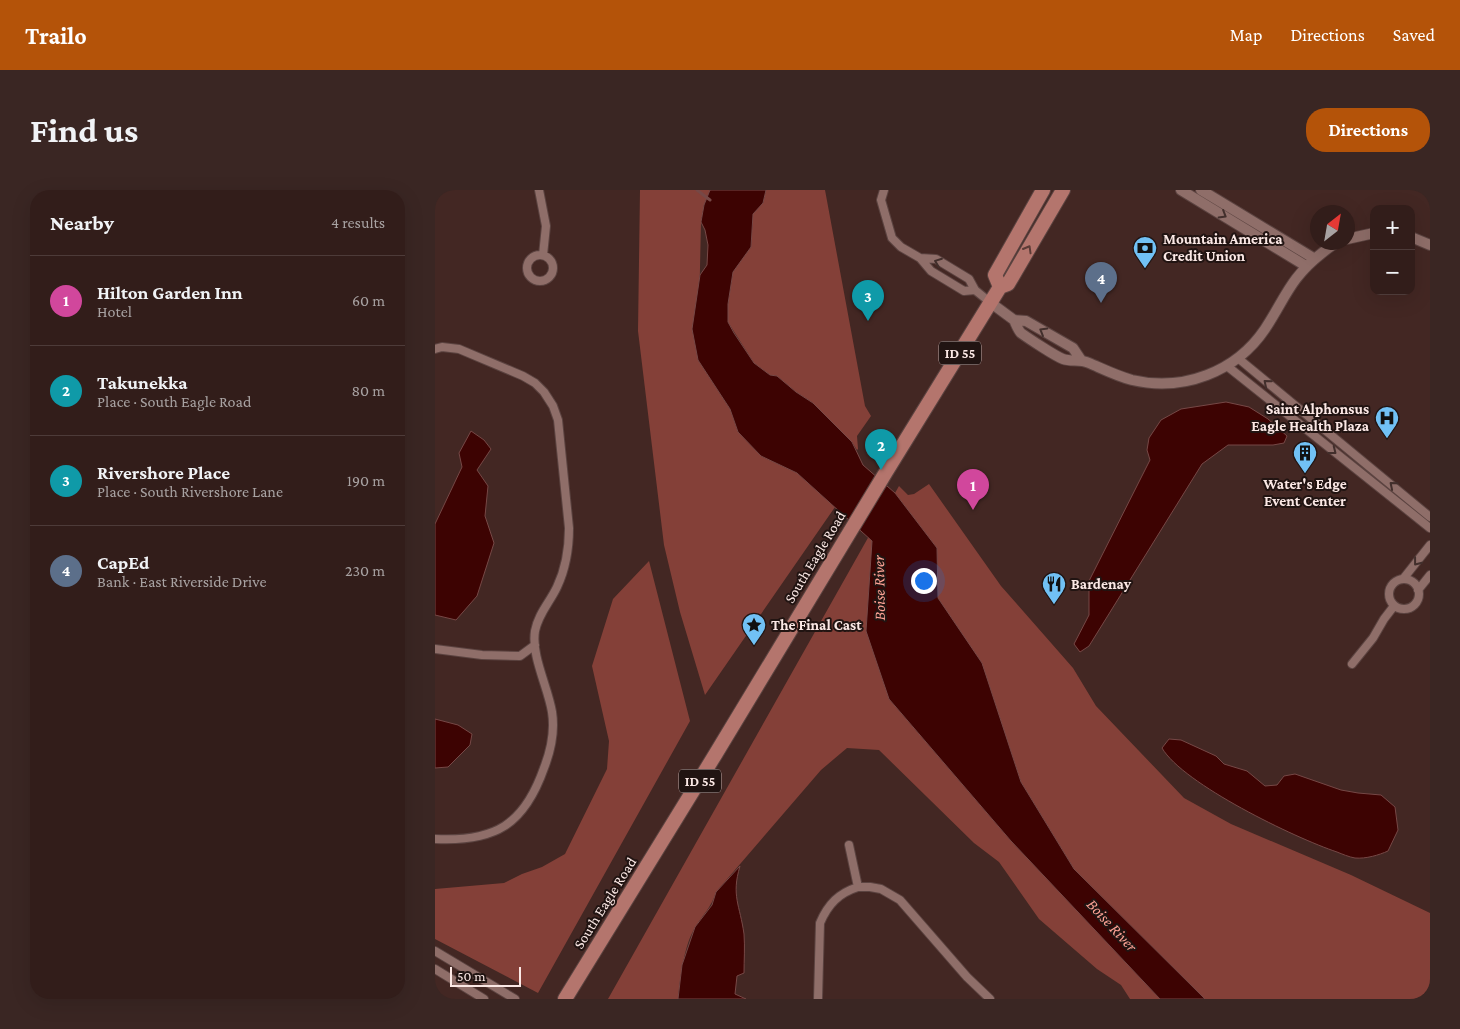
<!DOCTYPE html>
<meta charset="utf-8">
<style>
:root{--surface:#321d1a;--page:#3a2623;--text:#f1f3f6;--muted:#a8a2a2;--line:#4d3b39;--accent:#b45309}
body{margin:0;font-family:"Crimson Pro",serif;background:var(--page);color:var(--text)}
.controls{position:absolute;right:15px;top:15px;display:grid;overflow:hidden;border-radius:10px;box-shadow:0 5px 20px #0002}
.controls button{width:45px;height:45px;display:grid;place-items:center;padding:0;border:0;border-bottom:1px solid var(--line);background:var(--surface);color:var(--text);font:25px sans-serif}
.compass{position:absolute;left:875px;top:15px;width:45px;height:45px;border-radius:50%;background:var(--surface);box-shadow:0 5px 20px #0002;rotate:31deg}
.scale{position:absolute;left:15px;bottom:12px;width:71px;box-sizing:border-box;padding-left:5px;border:2px solid #fbe8e5;border-top:0;font-size:14px;line-height:18px;white-space:nowrap;color:#fbe8e5;-webkit-text-stroke:4px #211412;paint-order:stroke}
.you{position:absolute;left:488px;top:390px;width:18px;height:18px;margin:-12px;border:4px solid #fff;border-radius:50%;background:#1a73e8;box-shadow:0 0 0 8px #1a73e833}
.badge{display:grid;place-items:center;width:32px;height:32px;border-radius:50%;background:var(--accent);color:#fff;font-size:16px;font-weight:700}
.pin{position:absolute;translate:-50% -41px;filter:drop-shadow(0 1px 2px #0008)}
.pin::after{content:'';position:absolute;top:26px;width:18px;height:15px;background:inherit;clip-path:polygon(0 0,100% 0,50% 100%)}
.list{margin:0;padding:0;list-style:none}
h2{display:flex;justify-content:space-between;align-items:center;height:65px;margin:0;padding:0 20px;font-size:21px}
h2 small{font-size:16px;font-weight:400;color:var(--muted)}
.list li{display:grid;grid-template-columns:32px 1fr auto;gap:15px;align-items:center;box-sizing:border-box;height:90px;padding:0 20px;border-top:1px solid var(--line)}
.list b{display:block;font-size:19px;white-space:nowrap}
.list p{margin:0;font-size:16px;white-space:nowrap;color:var(--muted)}
.list em{font-size:16px;font-style:normal;color:var(--muted)}
.map{position:relative;flex:none;width:995px;height:809px;overflow:hidden;border-radius:20px}
header{display:flex;align-items:center;gap:30px;box-sizing:border-box;height:70px;padding:0 25px;background:var(--accent);color:#fff}
header strong{font-size:24px}
nav{display:flex;gap:28px;margin-inline-start:auto;font-size:18px}
.intro{display:flex;align-items:center;justify-content:space-between;box-sizing:border-box;height:120px;padding:0 30px}
h1{margin:0;font-size:35px}
.button{padding:12px 22px;border-radius:20px;background:var(--accent);color:#fff;font-size:18px;font-weight:700}
main{display:flex;gap:30px;padding:0 30px}
aside{flex:1;background:var(--surface);border-radius:20px;box-shadow:0 5px 20px #0002}
.map>svg:first-child{display:block}
.green{fill:#844038}
.water{fill:#3d0302;stroke:#764846}
.lines{fill:none;stroke-linecap:round;stroke-linejoin:round}
.stream{stroke:#764846;stroke-width:3}
.minor-casing{stroke:#5b4340;stroke-width:10}
.tertiary-casing{stroke:#5b4340;stroke-width:12}
.trunk-casing{stroke:#5b4340;stroke-width:16}
.minor{stroke:#8f6e69;stroke-width:8}
.tertiary{stroke:#8f6e69;stroke-width:10}
.trunk{stroke:#b4756d;stroke-width:14}
.oneway{stroke:#422f2c}
.oneway2{stroke:#5c3b36}
.labels{text-anchor:middle;dominant-baseline:central;stroke-width:4;stroke-linejoin:round;paint-order:stroke}
.shield{fill:#211412;stroke:#baa8a6;stroke-width:1}
.shield-label{font-size:14px;font-weight:bold;fill:#fbe8e5}
.poi-label{font-size:15px;font-weight:bold;fill:#fbe8e5;stroke:#211412;text-anchor:start}
.street-label{font-size:15px;fill:#fbe8e5;stroke:#211412}
.water-label{font-size:16px;font-style:italic;fill:#fea295;stroke:#211412}
</style>
<header>
<strong>Trailo</strong>
<nav><a>Map</a><a>Directions</a><a>Saved</a></nav>
</header>
<div class="intro"><h1>Find us</h1><a class="button">Directions</a></div>
<main>
<aside>
<h2>Nearby<small>4 results</small></h2>
<ul class="list">
<li><span class="badge" style="background:#d1479c">1</span><div><b>Hilton Garden Inn</b><p>Hotel</p></div><em>60 m</em></li>
<li><span class="badge" style="background:#0f9aa8">2</span><div><b>Takunekka</b><p>Place · South Eagle Road</p></div><em>80 m</em></li>
<li><span class="badge" style="background:#0f9aa8">3</span><div><b>Rivershore Place</b><p>Place · South Rivershore Lane</p></div><em>190 m</em></li>
<li><span class="badge" style="background:#5c6f8a">4</span><div><b>CapEd</b><p>Bank · East Riverside Drive</p></div><em>230 m</em></li>
</ul>
</aside>
<div class="map">
<svg width="995" height="809" viewBox="0 0 995 809">
<rect width="100%" height="100%" fill="#432723"/>
<path class="green" d="M205,0h70l-6,15 -3,17 -3,138 32,49 8,23 23,24 36,17 38,34 -130,188 -25,-83 -16,-67 -26,-214z
M331,0h59l40,216 6,10 -14,20 1,13 -1,1 -5,-8 -39,-39 -17,-11 -19,-16 -7,-1 -16,-12 -26,-41v-18l5,-33 18,-24 2,-34 10,-10z
M494,294l72,102 72,82 23,38 88,92 47,26 120,51 79,38v86h-225l-131,-130 -53,-87 -36,-108 -47,-76v-34l-32,-56 -11,-15 4,-7 9,9 6,-1z
M434,346l3,5 17,158 122,142 149,158h-30l-9,-14 -24,-16 -58,-50 -40,-57 -25,-19 -95,-93 -32,-2 -26,22 -105,122c-5,16 -12,21 -20,34 -12,18 -16,52 -18,73h-70z
M214,371l41,160 -152,272 -103,-54v-50l69,-6 18,-9 20,-7 23,-13 42,-85 2,-28 -17,-75 21,-67z"/>
<path class="water" d="M275,0h56l-3,13 -10,11 -2,33 -18,25 -5,32v18l6,11 20,30 16,12 7,1 19,16 17,11 39,39 11,23 32,28 42,55 1,50 44,65 39,119 53,87 131,130h-45l-149,-158 -122,-142 -23,-68 6,-90 -75,-68 -36,-17 -23,-24 -8,-23 -32,-49 -6,-31 8,-54 7,-10 1,-20 -3,-15 -4,-8 3,-17z
M791,212l23,5 19,12 19,17 -3,7 -11,2h-45l-26,19 -113,182 -9,6 -6,-8 15,-29v-34l61,-121 -3,-10 2,-12 12,-18 20,-11z
M36,241l13,9 7,9 -14,21 11,16 -3,30 9,27 -17,53 -21,24 -21,-5v-91l27,-57 -3,-14z
M0,529l23,6 14,9 -2,11 -22,22 -13,1z
M734,549l12,1 35,16 8,8 23,7 18,15 12,-1 7,-9 11,-2 46,16 17,3 23,2 14,12 3,23 -10,21c-9,4 -22,8 -33,7 -6,-1 -13,-4 -18,-6 -42,-14 -154,-68 -175,-104z
M305,676c-9,30 0,39 4,68 1,13 0,27 0,39l-7,3 -2,18 11,5h-68l4,-34 13,-38 17,-22 4,-13z"/>
<g class="lines">
<path class="stream" d="M262,0l13,10"/>
<g class="minor-casing">
<path id="minor" d="M104,0l7,36 -3,29
M449,0l-3,10 11,38 9,9 19,11
M92 78a13 13 0 1 1 26 0a13 13 0 1 1-26 0Z
M540,100l-11,1 -33,-20 -11,-13 16,1 33,20 6,11 16,13
M0,159l7,-2 17,2 64,27 12,7 9,9 9,14 5,14 11,108c0,20 -3,40 -12,59 -7,15 -19,27 -22,44 -4,25 13,56 17,81 3,19 -1,38 -8,56 -20,57 -49,74 -109,71
M804,169l191,158
M792,176l203,162
M954 404a15 15 0 1 1 30 0a15 15 0 1 1-30 0Z
M968,389l27,-34
M983,400l12,-15
M0,459l47,6 38,1 15,-11
M917,474l21,-26 11,-19 10,-13
M414,655l9,42h12l11,2 19,11 67,77 23,22
M0,761l80,48
M0,779l49,30
M383,809l2,-76c8,-19 19,-30 38,-36"/>
</g>
<g class="tertiary-casing">
<path id="tertiary" d="M746,0l125,76
M766,0l114,69
M976,47l19,8
M912,49l27,-6
M556,113l23,17
M646,170l-8,-12 -47,-27 -12,-1c2,4 4,10 7,13 7,5 34,23 42,26 8,3 17,0 26,4 14,6 28,13 43,17 51,12 104,-8 133,-51 21,-32 25,-51 57,-76 5,-4 10,-8 16,-11"/>
</g>
<g class="trunk-casing">
<path id="trunk" d="M565,97l-5,-12 48,-85
M130,809l150,-244 171,-283 114,-185 8,-3 55,-94"/>
</g>
<use href="#minor" class="minor"/>
<use href="#tertiary" class="tertiary"/>
<use href="#trunk" class="trunk"/>
</g>
<defs><path id="oneway-chevron" d="M-2-3.5L2.5 0L-2 3.5" fill="none" stroke-width="1.6" stroke-linecap="round" stroke-linejoin="round" transform="scale(1.25)"/></defs>
<g class="oneway">
<use href="#oneway-chevron" transform="translate(788 25) rotate(31)"/>
<use href="#oneway-chevron" transform="translate(503 72) rotate(-159)"/>
<use href="#oneway-chevron" transform="translate(608 141) rotate(-150)"/>
<use href="#oneway-chevron" transform="translate(832 193) rotate(-140)"/>
<use href="#oneway-chevron" transform="translate(898 261) rotate(38)"/>
<use href="#oneway-chevron" transform="translate(958 295) rotate(-140)"/>
<use href="#oneway-chevron" transform="translate(982 372) rotate(128)"/>
</g>
<use class="oneway2" href="#oneway-chevron" transform="translate(593 59) rotate(-60)"/>
<defs>
<g id="bank-pin" transform="scale(1.25)"><path d="M0 17L-7.5 6A9.5 9.5 0 1 1 7.5 6Z" fill="#71c1f5" stroke="#211412"/><path d="M-6-4H6V4H-6ZM0-2.3a2.3 2.3 0 1 0 0 4.6a2.3 2.3 0 1 0 0-4.6Z" fill="#111"/></g>
<g id="hospital-pin" transform="scale(1.25)"><path d="M0 17L-7.5 6A9.5 9.5 0 1 1 7.5 6Z" fill="#71c1f5" stroke="#211412"/><path d="M-5-5h3v3.5h4V-5h3V5h-3V1.5h-4V5h-3Z" fill="#111"/></g>
<g id="building-pin" transform="scale(1.25)"><path d="M0 17L-7.5 6A9.5 9.5 0 1 1 7.5 6Z" fill="#71c1f5" stroke="#211412"/><path d="M-4-6H4V6H1V3H-1V6H-4ZM-2.5-4.3h1.7v1.8h-1.7ZM.8-4.3h1.7v1.8H.8ZM-2.5-1h1.7V.8h-1.7ZM.8-1h1.7V.8H.8Z" fill="#111"/></g>
<g id="restaurant-pin" transform="scale(1.25)"><path d="M0 17L-7.5 6A9.5 9.5 0 1 1 7.5 6Z" fill="#71c1f5" stroke="#211412"/><path d="M-5-6h1v4h1v-4h1v4h1v-4h1v5L-1.5 .5V6h-2V.5L-5-1ZM5-6V6H3V1.5H1.5Q1.5-4 5-6Z" fill="#111"/></g>
<g id="sight-pin" transform="scale(1.25)"><path d="M0 17L-7.5 6A9.5 9.5 0 1 1 7.5 6Z" fill="#71c1f5" stroke="#211412"/><path d="M0-6L1.8-2.2L6-1.7L2.9 1.2L3.7 5.4L0 3.3L-3.7 5.4L-2.9 1.2L-6-1.7L-1.8-2.2Z" fill="#111"/></g>
</defs>
<g fill-rule="evenodd">
<use href="#bank-pin" x="710" y="58"/>
<use href="#hospital-pin" x="952" y="228"/>
<use href="#building-pin" x="870" y="263"/>
<use href="#restaurant-pin" x="619" y="394"/>
<use href="#sight-pin" x="319" y="435"/>
</g>
<g class="labels">
<g class="shield">
<rect x="504" y="151.5" width="42" height="23" rx="4"/>
<rect x="244" y="579.5" width="42" height="23" rx="4"/>
</g>
<g class="shield-label">
<text x="525" y="163">ID 55</text>
<text x="265" y="591">ID 55</text>
</g>
<g class="poi-label">
<text x="728" y="49">Mountain America<tspan x="728" dy="17">Credit Union</tspan></text>
<text x="934" y="219" text-anchor="end">Saint Alphonsus<tspan x="934" dy="17">Eagle Health Plaza</tspan></text>
<text x="870" y="294" text-anchor="middle">Water's Edge<tspan x="870" dy="17">Event Center</tspan></text>
<text x="636" y="394">Bardenay</text>
<text x="336" y="435">The Final Cast</text>
</g>
<g class="street-label">
<text transform="translate(380 367) rotate(-59)">South Eagle Road</text>
<text transform="translate(170 713) rotate(-58)">South Eagle Road</text>
</g>
<g class="water-label">
<text transform="translate(444 398) rotate(-91)">Boise River</text>
<text transform="translate(677 735) rotate(47)">Boise River</text>
</g>
</g>
</svg>
<div class="controls">
<button>+</button>
<button>−</button>
</div>
<svg class="compass" viewBox="-18 -18 36 36"><path d="M0-13l5 13h-10z" fill="#e53935"/><path d="M0 13l5-13h-10z" fill="#a8a2a2"/></svg>
<div class="scale">50 m</div>
<div class="you"></div>
<div class="pin badge" style="left:538px;top:320px;background:#d1479c">1</div>
<div class="pin badge" style="left:446px;top:280px;background:#0f9aa8">2</div>
<div class="pin badge" style="left:433px;top:131px;background:#0f9aa8">3</div>
<div class="pin badge" style="left:666px;top:113px;background:#5c6f8a">4</div>
</div>
</main>
